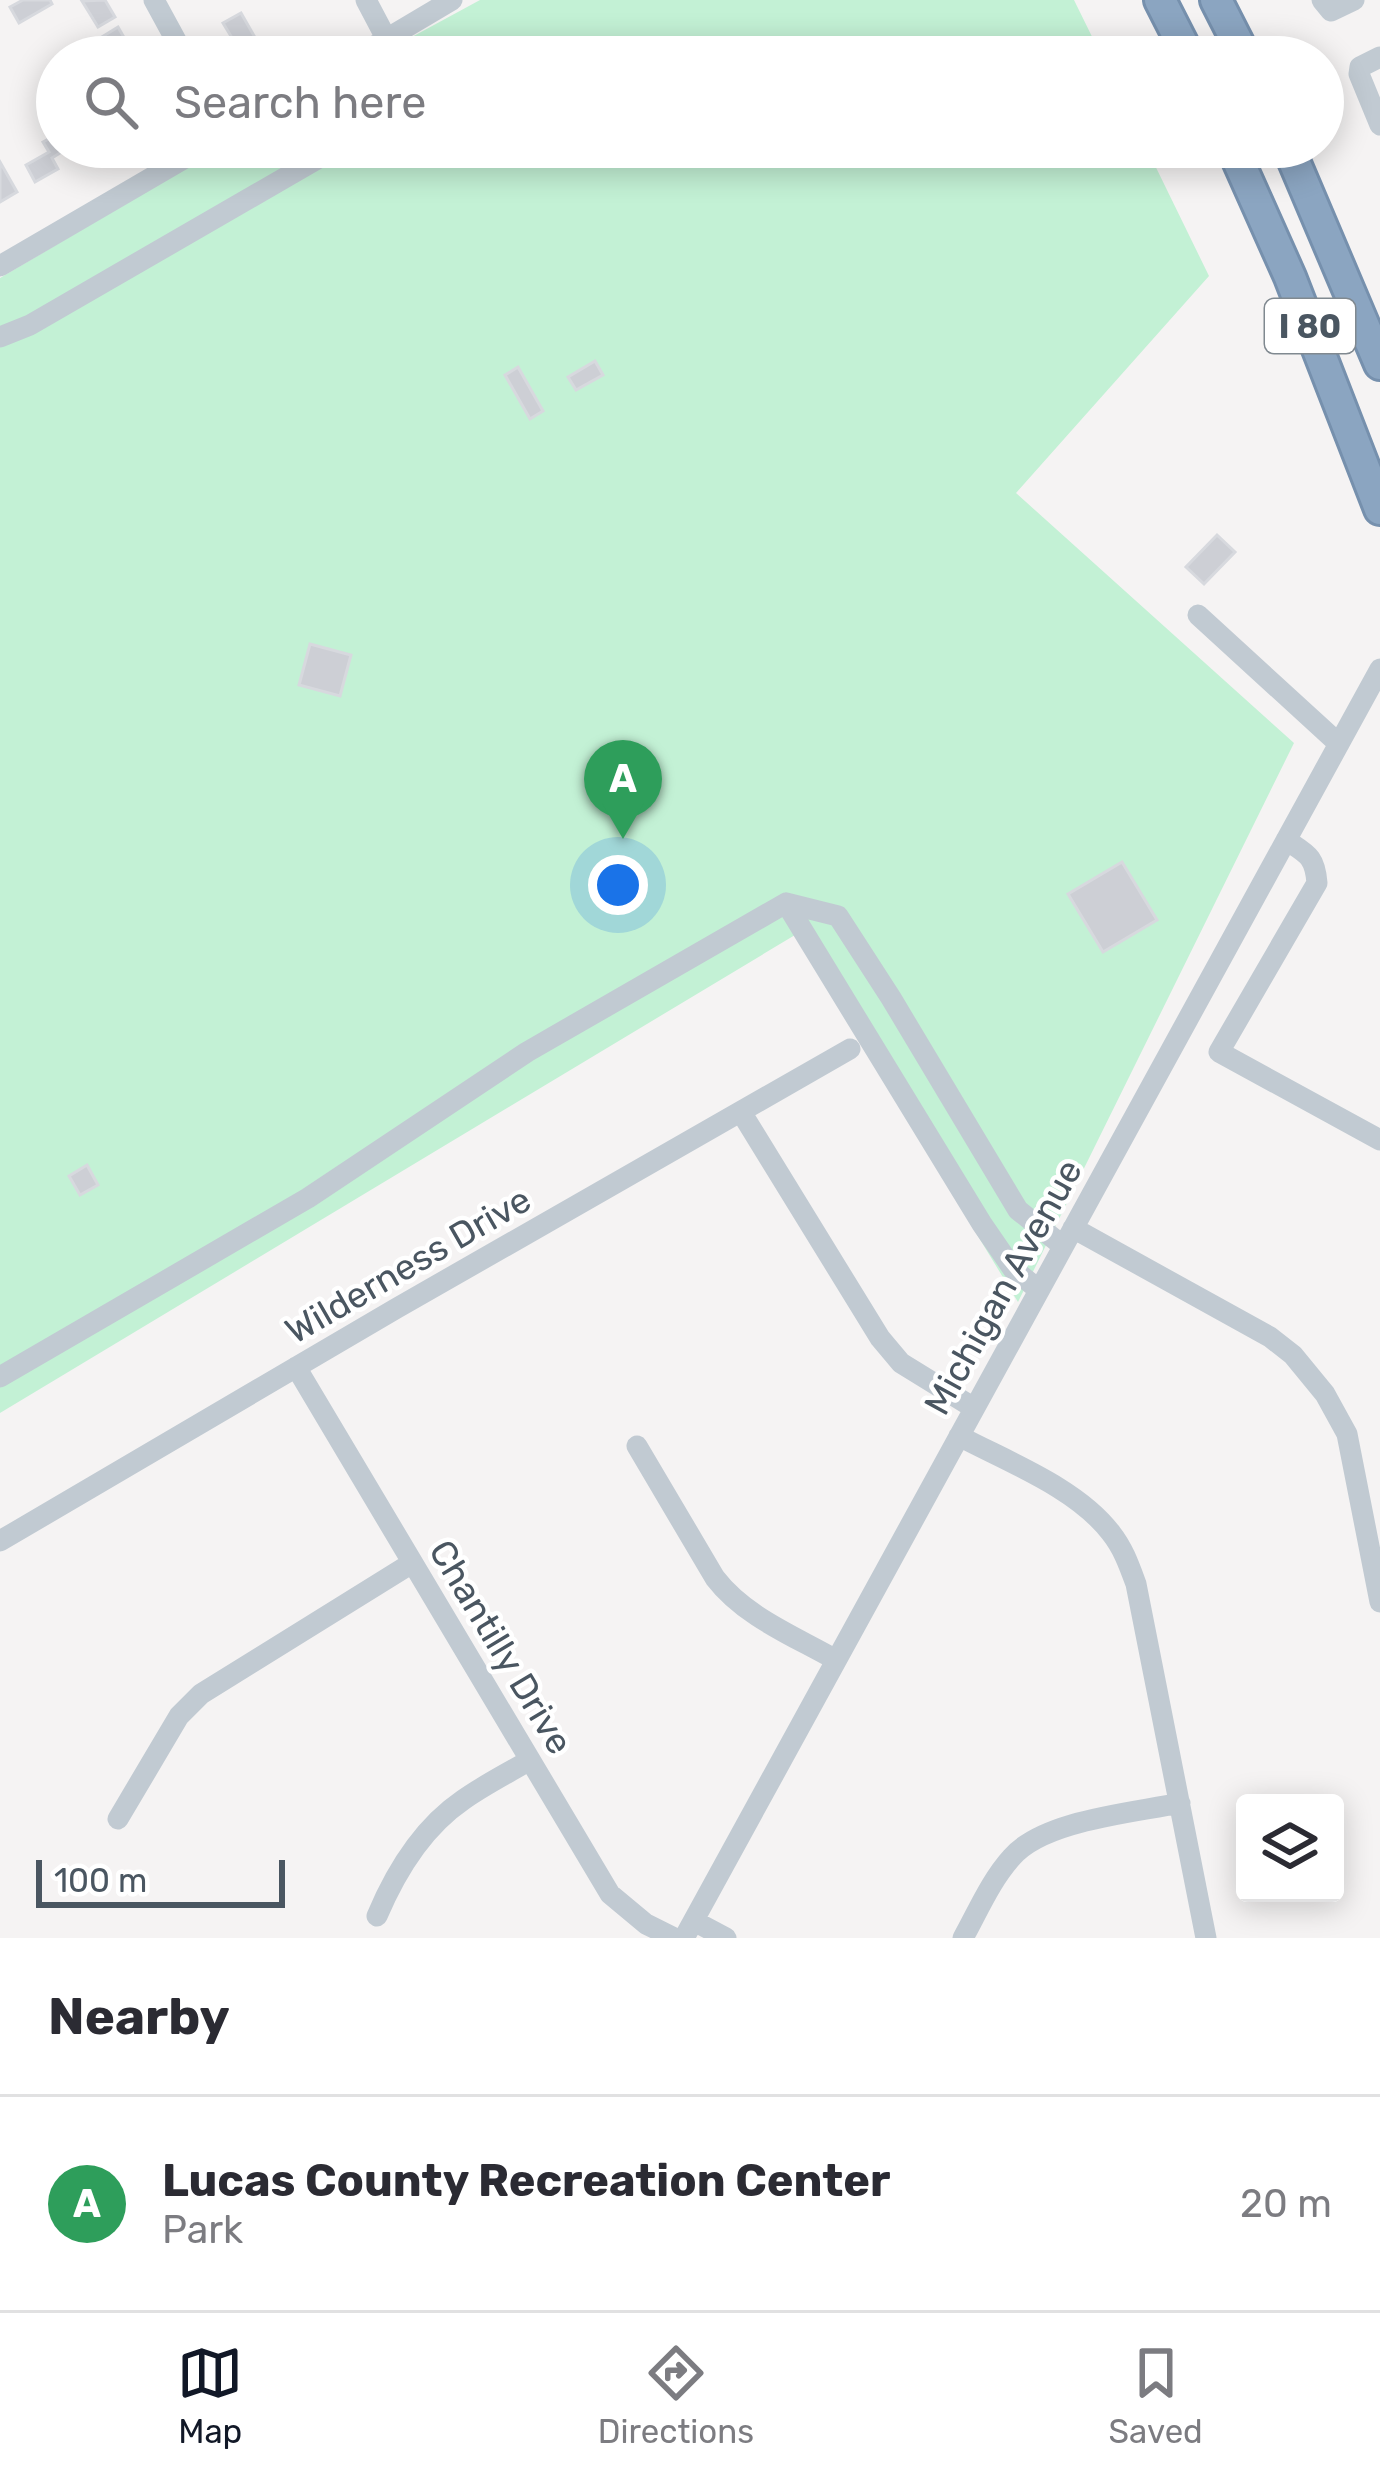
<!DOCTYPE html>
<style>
:root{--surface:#fff;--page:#f7f7f7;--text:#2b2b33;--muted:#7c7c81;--line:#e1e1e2;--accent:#111827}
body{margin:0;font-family:Rubik,sans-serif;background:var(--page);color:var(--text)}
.controls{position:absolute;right:36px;bottom:36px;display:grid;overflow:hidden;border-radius:12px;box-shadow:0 6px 30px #0003}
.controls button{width:108px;height:108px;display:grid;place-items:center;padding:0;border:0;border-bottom:3px solid var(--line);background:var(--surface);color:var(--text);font:60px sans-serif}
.scale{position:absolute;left:36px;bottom:30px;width:249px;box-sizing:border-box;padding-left:12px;border:6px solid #4a5661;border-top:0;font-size:33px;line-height:42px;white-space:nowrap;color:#4a5661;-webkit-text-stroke:9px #fff;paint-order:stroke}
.you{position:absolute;left:618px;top:885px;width:42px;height:42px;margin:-30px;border:9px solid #fff;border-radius:50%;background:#1a73e8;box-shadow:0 0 0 18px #1a73e833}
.badge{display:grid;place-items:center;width:78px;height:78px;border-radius:50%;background:var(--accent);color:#fff;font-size:39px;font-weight:700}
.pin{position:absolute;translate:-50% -99px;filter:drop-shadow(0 3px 6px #0008)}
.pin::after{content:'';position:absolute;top:63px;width:42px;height:36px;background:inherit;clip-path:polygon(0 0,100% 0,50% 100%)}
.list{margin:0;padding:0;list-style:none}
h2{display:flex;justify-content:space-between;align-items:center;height:156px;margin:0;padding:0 48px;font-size:51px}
h2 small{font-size:39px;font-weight:400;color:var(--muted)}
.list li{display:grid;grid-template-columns:78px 1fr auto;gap:36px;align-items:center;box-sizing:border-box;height:216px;padding:0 48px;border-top:3px solid var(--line)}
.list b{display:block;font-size:45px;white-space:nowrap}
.list p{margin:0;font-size:39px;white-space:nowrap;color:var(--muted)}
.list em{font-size:39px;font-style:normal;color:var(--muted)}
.icon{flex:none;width:66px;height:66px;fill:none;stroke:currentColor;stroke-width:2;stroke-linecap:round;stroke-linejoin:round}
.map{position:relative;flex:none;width:1380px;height:1938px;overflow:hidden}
.search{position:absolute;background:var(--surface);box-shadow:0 6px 30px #0003;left:36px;right:36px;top:36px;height:132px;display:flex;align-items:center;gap:30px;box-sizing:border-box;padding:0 42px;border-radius:66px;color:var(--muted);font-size:45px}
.sheet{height:372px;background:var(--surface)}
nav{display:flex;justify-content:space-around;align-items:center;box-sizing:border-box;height:168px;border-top:3px solid var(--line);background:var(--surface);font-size:33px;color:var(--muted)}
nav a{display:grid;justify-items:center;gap:6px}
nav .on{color:var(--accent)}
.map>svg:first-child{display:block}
.green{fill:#c3f1d5}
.building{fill:#cdcfd5;stroke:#d7d9de;stroke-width:3}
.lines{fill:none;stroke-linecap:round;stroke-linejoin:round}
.highway-casing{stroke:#7690ad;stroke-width:36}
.minor{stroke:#c1cad2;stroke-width:21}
.highway{stroke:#8ba5c1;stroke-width:30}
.labels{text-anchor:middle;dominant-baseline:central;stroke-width:9;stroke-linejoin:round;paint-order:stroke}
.shield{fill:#fff;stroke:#808990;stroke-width:3}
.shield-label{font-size:33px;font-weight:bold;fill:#4a5661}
.street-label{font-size:36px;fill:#4a5661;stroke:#fff}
</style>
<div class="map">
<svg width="1380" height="1938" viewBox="0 0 1380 1938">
<rect width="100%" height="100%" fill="#f5f3f3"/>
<path class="green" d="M480,0h594l28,57h-727z
M222,147h924l63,129 -193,217 278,250 -276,559 -223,-367 -795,478v-1135z"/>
<path class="building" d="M23,0h27l2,4 -33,19 -9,-16z
M105,0l10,17 -17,10 -16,-26z
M241,13l16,28 -17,10 -17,-28z
M118,27l16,28 -44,2 7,-4 -5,-10z
M54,136l3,11 6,4 -11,7 6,11 -23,13 -9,-17 23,-13 -6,-10z
M0,162l17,30 -17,10z
M595,361l8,14 -27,15 -8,-13z
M518,367l25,44 -13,8 -25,-44z
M1217,535l18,17 -31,32 -18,-17z
M310,644l41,11 -11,41 -41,-11z
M1122,862l35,58 -54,32 -35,-58z
M87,1165l11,20 -18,10 -11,-19z"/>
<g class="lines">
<g class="highway-casing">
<path id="highway" d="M1160,0l29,57
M1216,0l29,57
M1232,147l58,130 90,232
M1288,147l92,217"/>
</g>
<path class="minor" d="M154,0l31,57
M366,0l30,57
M1322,0l9,11 23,-11
M356,57l96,-57
M1380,57l-20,10 -1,7 21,51
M0,266l204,-119
M0,337l30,-12 308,-178
M1198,615l141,129
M1286,840c21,14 29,16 31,43l-98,169 161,88
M786,903l196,321 31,45 26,21
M741,1112l139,226 21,25 73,45
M1073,1228l197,109 23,18 32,39 22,40 33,168
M296,1367l314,527 36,30 28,14
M0,1377l308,-179 219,-146 259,-149 52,13 53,82 127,212 45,36
M959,1436c49,26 118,52 152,97 12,15 18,32 25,51l70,354
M637,1446l78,132c30,39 79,58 121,82
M0,1541l397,-233 453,-259
M118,1819l61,-103 22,-22 211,-131
M377,1916c19,-45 45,-88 86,-116 21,-15 45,-27 67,-40
M694,1921l32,17
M684,1938l696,-1269
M963,1938c15,-27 28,-58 49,-81 32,-37 121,-44 168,-54"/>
<use href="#highway" class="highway"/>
</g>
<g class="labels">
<rect class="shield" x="1265" y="299" width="90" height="54" rx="9"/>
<g class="shield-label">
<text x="1310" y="326">I 80</text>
</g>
<g class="street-label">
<text transform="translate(408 1265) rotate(-30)">Wilderness Drive</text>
<text transform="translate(1003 1287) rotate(-61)">Michigan Avenue</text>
<text transform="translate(501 1647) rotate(59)">Chantilly Drive</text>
</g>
</g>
</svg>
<div class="controls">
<button><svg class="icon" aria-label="layers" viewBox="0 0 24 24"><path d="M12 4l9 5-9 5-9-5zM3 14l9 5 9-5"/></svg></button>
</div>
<div class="scale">100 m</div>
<div class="you"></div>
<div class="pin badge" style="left:623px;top:839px;background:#2e9e5b">A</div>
<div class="search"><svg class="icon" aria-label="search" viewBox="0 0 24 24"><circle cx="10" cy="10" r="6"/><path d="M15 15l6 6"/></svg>Search here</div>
</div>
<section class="sheet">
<h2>Nearby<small></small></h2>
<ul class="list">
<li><span class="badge" style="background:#2e9e5b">A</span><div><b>Lucas County Recreation Center</b><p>Park</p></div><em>20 m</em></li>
</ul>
</section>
<nav>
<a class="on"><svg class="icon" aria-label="map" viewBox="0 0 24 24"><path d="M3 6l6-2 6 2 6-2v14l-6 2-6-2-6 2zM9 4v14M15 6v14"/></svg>Map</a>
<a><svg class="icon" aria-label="directions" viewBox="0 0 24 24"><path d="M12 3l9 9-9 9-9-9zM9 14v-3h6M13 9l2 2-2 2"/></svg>Directions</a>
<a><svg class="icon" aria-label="saved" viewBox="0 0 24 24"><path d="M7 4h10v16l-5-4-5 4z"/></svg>Saved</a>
</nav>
